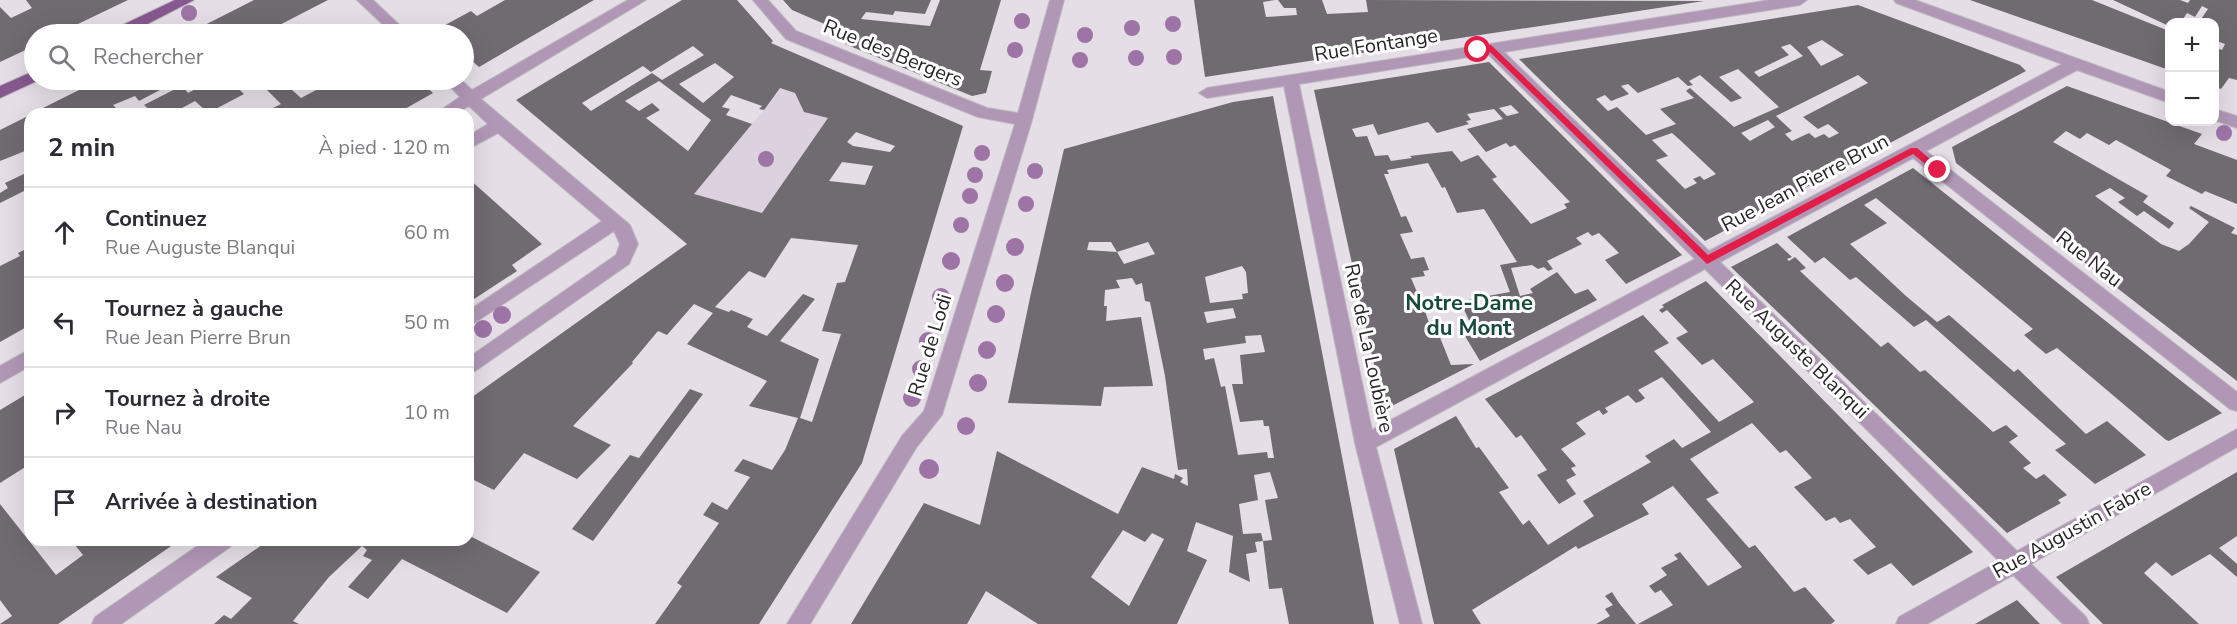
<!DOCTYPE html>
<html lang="fr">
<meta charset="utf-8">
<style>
:root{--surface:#fff;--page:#f7f7f7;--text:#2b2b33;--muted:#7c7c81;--line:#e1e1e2}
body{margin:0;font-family:"Nunito Sans",sans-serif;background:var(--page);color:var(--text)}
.controls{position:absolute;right:18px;top:18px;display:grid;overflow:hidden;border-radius:12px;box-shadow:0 6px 24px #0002}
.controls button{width:54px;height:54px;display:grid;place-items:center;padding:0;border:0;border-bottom:2px solid var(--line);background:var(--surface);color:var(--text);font:30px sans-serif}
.stop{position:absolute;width:18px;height:18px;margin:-14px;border:4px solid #e11d48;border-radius:50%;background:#fff}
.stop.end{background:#e11d48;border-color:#fff;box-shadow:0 2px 6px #0008}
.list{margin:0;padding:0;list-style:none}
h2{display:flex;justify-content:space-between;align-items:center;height:78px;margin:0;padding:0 24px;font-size:26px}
h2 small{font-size:20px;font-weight:400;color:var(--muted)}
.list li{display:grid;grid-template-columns:39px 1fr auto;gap:18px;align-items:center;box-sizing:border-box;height:90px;padding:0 24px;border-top:2px solid var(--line)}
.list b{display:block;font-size:22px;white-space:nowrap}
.list p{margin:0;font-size:20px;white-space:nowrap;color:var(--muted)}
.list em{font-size:20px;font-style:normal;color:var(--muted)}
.icon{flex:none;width:33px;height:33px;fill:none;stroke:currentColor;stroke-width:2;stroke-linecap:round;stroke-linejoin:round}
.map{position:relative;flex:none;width:2237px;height:624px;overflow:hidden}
.search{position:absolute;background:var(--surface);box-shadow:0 6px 24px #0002;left:24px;top:24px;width:450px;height:66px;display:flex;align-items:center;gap:15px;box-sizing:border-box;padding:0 21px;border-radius:33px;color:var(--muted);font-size:22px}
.panel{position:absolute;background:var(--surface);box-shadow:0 6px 24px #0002;left:24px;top:108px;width:450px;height:438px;border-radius:18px}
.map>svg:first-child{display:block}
.built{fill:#dcd1df}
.building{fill:#706a71;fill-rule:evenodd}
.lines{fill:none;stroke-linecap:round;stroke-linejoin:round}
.minor-casing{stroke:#bfb9c0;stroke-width:2}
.major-casing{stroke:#bfb9c0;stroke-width:2}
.minor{fill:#b097b6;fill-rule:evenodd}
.major{fill:#86588f;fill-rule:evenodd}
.tree{fill:#9e74a6}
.route{fill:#e11d48}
.labels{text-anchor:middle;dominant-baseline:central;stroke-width:6;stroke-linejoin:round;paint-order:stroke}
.street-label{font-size:20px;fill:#282528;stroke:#fff}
.quarter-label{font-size:22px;font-weight:bold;fill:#174a3b;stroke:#fff}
</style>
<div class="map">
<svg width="2237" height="624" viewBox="0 0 2237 624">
<rect width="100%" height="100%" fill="#e5dee6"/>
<path class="built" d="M803,56l87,38 -42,48 5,4 -88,132 -78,-34 -21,-17 98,-117z"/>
<path class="building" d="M26,0h102l-71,34h-23v12l-34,16v-55l11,11 21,-10z
M254,0h74l-66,34h-75z
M505,0h89l-115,67 -15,-13v-20h-23l-5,-4 35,-19 6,5z
M682,0h55l36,41 -2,2 192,83 -101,337 -103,161h-104l27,-38 -5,-3 42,-60 -16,-8 9,-13 15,8 23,-33 -16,-6 9,-12 29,11 13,-20 13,-32 -49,-12 18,-25 -80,-37 26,-31 -19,-9 -27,31 -9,-4 -26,31 1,1 -60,63 38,19 -34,34 -53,-26 -30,37 -20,-10 -6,7v-87l219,-156 -171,-144zM693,46l11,9 -42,25 -10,-7 -61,38 -9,-8 61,-37 8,6zM715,63l19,14 -31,26 -24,-19zM659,81l52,39 -23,31 -42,-33 14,-8 -8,-7 -13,8 -14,-10zM780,88l15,5 9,19 24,6 -66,95 -68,-19 58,-70 -26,-9 4,-6 -8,-2 9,-12 31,11 -3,3 5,1zM856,132l39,14 -5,6 -37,-6 -6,-4zM842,162l31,4 -8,19 -36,-4zM791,238l67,7 -13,37 -8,1 -15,48 19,3 -29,88 -12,-4 19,-59 -39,-18 35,-42 -12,-5 -36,42 -20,-9 6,-8 -22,-9 -2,2 -14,-5 34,-36 16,7z
M783,0h148l-6,14 -30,-3 -2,4 -27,-3 -5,7 69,7 10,-26h61l-21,70 12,1 -6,22 -14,3 -127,-52 5,-9 -58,-25z
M1194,0h81l-12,2 3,15 31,-2 -1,-7h-12l-6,-8h44l5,14 41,-2 -2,-12 338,1 -499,76z
M1970,0h122l77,31v39z
M2113,0h67l8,3 2,-3h47v80l-8,-2 -8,11 -7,-3v-39l8,3 3,-6 -11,-4v-18h-15l9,-13 -6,-3 -7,11 -8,-4 -6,9h-12v4z
M1858,5l162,60 6,6 -321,170 -186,-182zM1822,40l22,15 -23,11 -14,-19zM1790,44l13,12 -44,21 -5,-5 35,-17 -8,-8zM1738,69l41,38 -45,20 -44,-39 -4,3 8,7 -34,11 16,15 -30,11 -29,-28 -9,4 -12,-12 9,-4 6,6 18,-7 -8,-8 7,-2 10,9 40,-16 10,9 5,-1 -4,-4 11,-6 31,27 11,-4 -23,-21zM1858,75l10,8 -65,34 15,12 10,-5 11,9 -10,5 -5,-4 -9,4 -6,-5 -17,8 -7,-7 7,-3 -16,-15zM1768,120l7,7 -25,14 -9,-8zM1672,133l8,7 36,34 -12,6 -4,-4 -7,3 4,4 -12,6 -29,-29 12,-4 -16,-16z
M1489,62l193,193 -56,29 -21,-24 14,-7 -20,-20 -7,3 -4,-4 -12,6 6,6 -35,17 6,8 -5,2 -4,-4 -6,2 -6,-4 -21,3 9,28 13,-3 -3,-4 27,-17 18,22 13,-5 9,11 -117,61 -18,-30 11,-2 -13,-28 13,-2 4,10 11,-2 -6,-10 28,-5 -10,-27 17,-3 -33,-53 -27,4 -12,-26 -3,1 -14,-25 -41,7 2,4h-5l8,20 9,23 5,-1 7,16 -13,2 11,25 13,-2 5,13 -6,1 2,5 -14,2 12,28 9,-1 3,5 -10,1 8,24h6l12,30 23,-1 -90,46 -70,-320zM1511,105l8,8 -12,3 -8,-8zM1494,109l9,10 -36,10 19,23 20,-9 4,4 5,-2 55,57 -6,2 3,4 -36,16 -39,-45 5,-2 -19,-22 -17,7 -9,-11 -42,5 2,2 -21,3 -3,-6 -13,1 -8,-20 -11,1 -4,-8 21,-5 5,11 50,-13 9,11 32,-9 -3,-3 5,-1 -4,-6z
M99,80h101l-16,8 4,5 25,-13h16l15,14 -36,19 -13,-12 -24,13h-17l-10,-9 37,-19 -4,-5 -38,20 -4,-5 -22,9 6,6 -7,3h-81z
M278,80h3l20,18 34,-18h84l14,13 -37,21h-135l20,-10 -17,-17z
M2067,86l135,48 -8,10 43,16v44l-32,-13 -3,3 -36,-18 5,-6 -55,-30 -7,5 -22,-12 -7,6 -14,-8 -13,11 95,54 -5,6 31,21 -5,6 -25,-18 -7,5 -19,-14 7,-4 -15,-10 -15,8 66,48 18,7 10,-7 20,-22 -20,-14 2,-2 44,22 -4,5 6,2v146l-281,-218 -4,-16z
M1273,96l101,528h-85l-7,-36 -13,1 -6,-48 9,-1 -7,-40 13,-2 -8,-26 -16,3 4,25 -19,4 4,30 18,-1 2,8 -8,1 2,10 -11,2 4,28 -21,-10 4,-36 -37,-14 -9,29 20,9 -30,64h-139l-52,-33 -19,33h-116l73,-121 56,22 17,-74 121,63 24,-47 32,12 1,-5 8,4 -3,4 8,4 -1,-17 -9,1 -13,-94 -15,-74 -5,-1 -3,-18 -6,2 -4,-7 -16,2 4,8 -15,2 -1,16h3l-1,15 35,-4 12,69 -49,1 -3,19 -93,-3 23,-110 33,-144 169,-47zM1089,242h22l6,10 31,-10 7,12 -31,10 -7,-12 -30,-2zM1242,266l4,6 2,21 -6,1 1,5 -33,4 -5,-26zM1233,308l3,10 -29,5 -3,-11zM1261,335l4,17 -25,3 3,29h-11l8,38 23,-2 1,6h5l5,32h-6l-1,-6 -29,3 -13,-69 -4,1 -7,-29 -9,2 -2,-11 43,-6 -1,-7zM1123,530l22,12 7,-9 12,6 -35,67 -38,-29z
M30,115v34l-30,12v-31z
M1913,168l267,212 42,33 -53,28 -3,-1 -109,-92 -11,6 -22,-19 9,-6 -157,-131 -12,7 23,18 -37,21 56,52 31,26 12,-7 65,57 4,-3 68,65 21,-13 39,34 -51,29 -40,-34 11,-6 -140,-124 -12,7 -58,-50 -6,3 -26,-23 -9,6 -28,-26z
M30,171v17l-30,15v-10l8,-5 -3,-5z
M468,178l74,66 -30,21 5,6 -49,32z
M1777,243l15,14 -5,2 2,2 6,-4 11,11 -6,3 81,76 7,-5 32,30 5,-2 68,62 13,-7 12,11 -9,6 22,21 -8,5 13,11 8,-5 23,21 -9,5 3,3 -54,30 -276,-266z
M30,247v78l-30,17v-76l20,-10 -2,-3z
M1706,281l267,271 -60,34 -22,-23 -23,12 -15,-15 23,-13 -26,-28 -10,4 -5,-6 -9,4 -32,-34 18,-9 -26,-28 -6,3 -28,-30 -62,36 29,34 -13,6 43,49 6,-3 39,47 11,-5 30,34 -4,3h-193l35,-19 -12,-15 -6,3 -6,-7 18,-11 -6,-7 17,-9 -4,-4 6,-3 28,34 34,-19 -69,-81 -31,18 7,10 -71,35 -2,-3 -104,64 9,14h-47l-40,-175 62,-33 20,32 3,-1 30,41 -10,4 24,33 6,-5 19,25 46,-29 -11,-15 68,-39 -6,-6 29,-17 8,9 29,-16 -49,-55 -24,13 7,8 -4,3 -5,2 -8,-8 -23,13 3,4 -5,3 -4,-5 -23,13 10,11 -25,15 15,17 -5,2 5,7 -10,5 10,14 -17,10 -22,-29 10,-5 -26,-35 -5,3 -31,-39 158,-84 26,28 -15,8 65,71 35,-20 -41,-43 -11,6 -26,-27 12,-6 -21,-22 -5,3 -3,-3 5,-3 -2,-2z
M690,389l13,5 -110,147 -21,-12 58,-74 9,3z
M30,392v72l-30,19v-73z
M2237,472v64l-18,12 18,16v13l-27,-23 -38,22 -16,-14 -12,11 55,51h-96l-47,-47z
M0,504l56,71 27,-20 -12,-15h27l5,6 9,-6h68l-122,84h-58l12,-8 -12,-16z
M468,535l72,37 -33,41 -105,-54 -34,40 -20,-12 24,-27 -9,-4 4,-6 -5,-4 -33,31 -36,44 6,3h-85l10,-9 7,4 21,-21 -36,-21 53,-37h199z
M1612,592l7,11 17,21h-40l14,-8 -5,-7 8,-4 -8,-9z
M2017,600l23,24h-65z"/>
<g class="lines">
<g class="minor-casing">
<path id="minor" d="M357,0h16l36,34h-16z
M628,0h18l-165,99 149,126 8,19 -9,20 -161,112v-18l148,-103 4,-11 -6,-13 -146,96v-16l134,-90 -104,-88 -30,16v-13l20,-12 -19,-18 -14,8h-20l25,-17 -16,-17h17l11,10z
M753,0h15l28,31 191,77 31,5 32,-113h14l-32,120 -90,295 -26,33 -106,176h-23l115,-188 22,-25 91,-287 -37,-7 -192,-78z
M1770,0h37l-7,5 -296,47 205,199 353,-187 -166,-61 -2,-3h21l255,92v11l-93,-33 -151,81 311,241v19l-7,-2 -317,-251 -193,104 297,289 220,-122v18l-206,117 55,53 3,7h-26l-50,-49 -86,49h-31l3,-7 100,-56 -294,-292 -329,178 46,177h-22l-45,-181 -71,-357 -77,12 -8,-5 8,-5zM1488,54l207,205 -323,171 -73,-346z
M2214,109l23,7v12l-23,-8z
M30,349v17l-30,17v-17z
M206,540h27l-3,7 -109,77h-29l3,-7z"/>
</g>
<g class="major-casing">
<path id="major" d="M175,0h19l-66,34h-18l2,-4z
M34,71v9h5l-39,18v-12z"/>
</g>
<use href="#minor" class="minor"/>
<use href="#major" class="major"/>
</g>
<g class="tree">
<circle cx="189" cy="13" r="8"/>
<circle cx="1022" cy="21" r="8"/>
<circle cx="1173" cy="24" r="8"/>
<circle cx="1132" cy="28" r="8"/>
<circle cx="1085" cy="35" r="8"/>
<circle cx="1015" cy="50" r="8"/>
<circle cx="1174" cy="57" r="8"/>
<circle cx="1136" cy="58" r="8"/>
<circle cx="1080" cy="60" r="8"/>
<circle cx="2224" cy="133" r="8"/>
<circle cx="982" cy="153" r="8"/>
<circle cx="766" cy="159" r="8"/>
<circle cx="1035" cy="171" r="8"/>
<circle cx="975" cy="175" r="8"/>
<circle cx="970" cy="196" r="8"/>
<circle cx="1026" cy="204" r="8"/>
<circle cx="961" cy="225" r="8"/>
<circle cx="1015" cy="247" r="9"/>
<circle cx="951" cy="261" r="9"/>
<circle cx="1005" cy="283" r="9"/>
<circle cx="941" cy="297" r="9"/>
<circle cx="996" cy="314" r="9"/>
<circle cx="502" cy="315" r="9"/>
<circle cx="483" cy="329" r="9"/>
<circle cx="928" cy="341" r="9"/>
<circle cx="987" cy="350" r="9"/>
<circle cx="921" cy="369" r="9"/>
<circle cx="978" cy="383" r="9"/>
<circle cx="912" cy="398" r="9"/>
<circle cx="966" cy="426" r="9"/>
<circle cx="929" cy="469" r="10"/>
</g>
<path class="route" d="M1491,45l217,210 203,-107h6l26,22 -8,2 -22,-18 -206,110 -218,-213 -11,2 -4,-3z"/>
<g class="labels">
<g class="street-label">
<text transform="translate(1376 45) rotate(-9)">Rue Fontange</text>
<text transform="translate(893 53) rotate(22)">Rue des Bergers</text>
<text transform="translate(1805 183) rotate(-28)">Rue Jean Pierre Brun</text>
<text transform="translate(2089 259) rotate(38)">Rue Nau</text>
<text transform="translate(930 345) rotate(-73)">Rue de Lodi</text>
<text transform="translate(1369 348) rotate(78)">Rue de La Loubière</text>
<text transform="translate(1797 349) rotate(44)">Rue Auguste Blanqui</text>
<text transform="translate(2072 530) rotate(-29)">Rue Augustin Fabre</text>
</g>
<g class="quarter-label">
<text x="1469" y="303">Notre-Dame<tspan x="1469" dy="25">du Mont</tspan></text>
</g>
</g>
</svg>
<div class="controls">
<button>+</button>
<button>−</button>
</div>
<div class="stop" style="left:1478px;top:50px"></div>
<div class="stop end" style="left:1938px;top:170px"></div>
<div class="search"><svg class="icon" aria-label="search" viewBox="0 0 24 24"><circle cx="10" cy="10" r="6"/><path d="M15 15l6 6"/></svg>Rechercher</div>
<section class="panel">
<h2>2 min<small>À pied · 120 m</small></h2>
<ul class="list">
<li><svg class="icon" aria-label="ahead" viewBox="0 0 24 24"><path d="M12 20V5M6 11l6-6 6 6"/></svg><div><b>Continuez</b><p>Rue Auguste Blanqui</p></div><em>60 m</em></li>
<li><svg class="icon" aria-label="left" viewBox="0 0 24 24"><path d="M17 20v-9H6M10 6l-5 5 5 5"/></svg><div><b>Tournez à gauche</b><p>Rue Jean Pierre Brun</p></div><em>50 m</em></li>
<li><svg class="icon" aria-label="right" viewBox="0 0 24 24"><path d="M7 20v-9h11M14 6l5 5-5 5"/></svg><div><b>Tournez à droite</b><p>Rue Nau</p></div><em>10 m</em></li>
<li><svg class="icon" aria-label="arrive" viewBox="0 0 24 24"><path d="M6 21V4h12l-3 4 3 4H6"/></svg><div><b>Arrivée à destination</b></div></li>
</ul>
</section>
</div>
